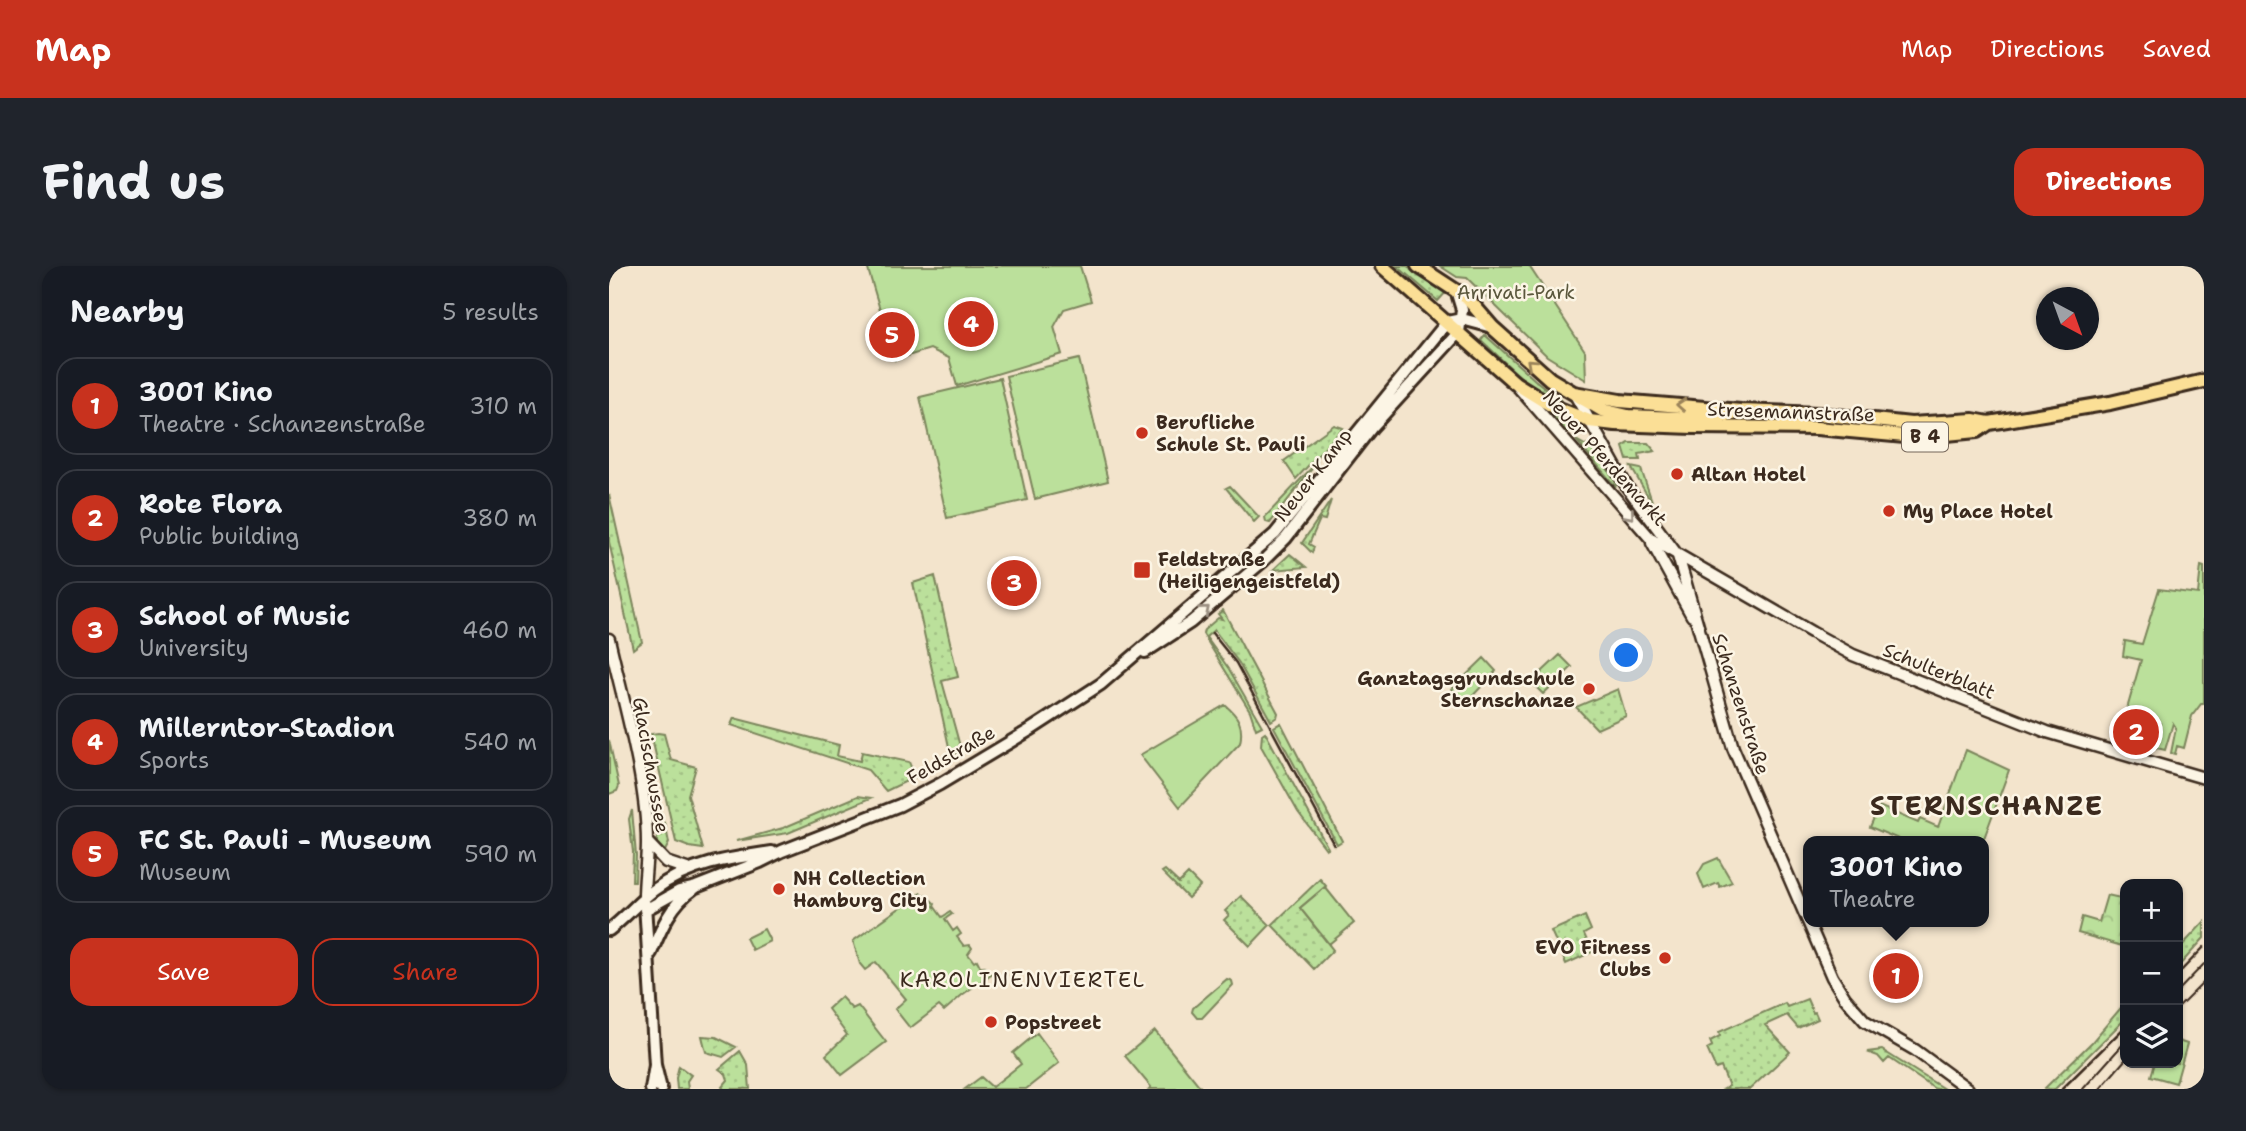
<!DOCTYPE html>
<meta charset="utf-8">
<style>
:root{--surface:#171b24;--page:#20242c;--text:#f1f3f6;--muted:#9ea1a6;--line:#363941;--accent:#c8321e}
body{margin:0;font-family:"Shantell Sans",sans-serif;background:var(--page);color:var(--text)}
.controls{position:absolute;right:21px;bottom:21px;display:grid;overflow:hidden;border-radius:14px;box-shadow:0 2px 5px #0004}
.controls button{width:63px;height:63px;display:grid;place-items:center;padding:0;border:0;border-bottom:2px solid var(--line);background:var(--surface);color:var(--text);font:35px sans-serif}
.compass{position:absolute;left:1427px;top:21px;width:63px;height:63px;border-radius:50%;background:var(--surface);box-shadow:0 2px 5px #0004;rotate:139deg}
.you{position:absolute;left:1018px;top:390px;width:24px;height:24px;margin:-18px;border:5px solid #fff;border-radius:50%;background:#1a73e8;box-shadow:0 0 0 10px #1a73e833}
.badge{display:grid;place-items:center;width:46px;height:46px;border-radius:50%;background:var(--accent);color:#fff;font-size:23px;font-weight:700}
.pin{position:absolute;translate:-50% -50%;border:4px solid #fff;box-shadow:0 2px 7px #0006}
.popup{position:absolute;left:1194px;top:570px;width:186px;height:91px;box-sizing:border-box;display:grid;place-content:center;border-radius:14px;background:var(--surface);filter:drop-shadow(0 2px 5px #0005);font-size:23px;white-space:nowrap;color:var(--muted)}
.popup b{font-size:26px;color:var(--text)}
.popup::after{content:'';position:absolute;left:50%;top:100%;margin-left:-14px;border:14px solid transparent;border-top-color:var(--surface)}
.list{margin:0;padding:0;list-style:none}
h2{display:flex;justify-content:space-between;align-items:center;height:91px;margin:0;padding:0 28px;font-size:30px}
h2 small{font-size:23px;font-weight:400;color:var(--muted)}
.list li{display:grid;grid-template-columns:46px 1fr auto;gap:21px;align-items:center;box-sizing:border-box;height:98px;margin:0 14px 14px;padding:0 14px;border:2px solid var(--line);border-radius:21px}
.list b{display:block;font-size:26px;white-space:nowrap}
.list p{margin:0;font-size:23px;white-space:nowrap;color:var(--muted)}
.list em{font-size:23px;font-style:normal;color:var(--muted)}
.actions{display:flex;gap:14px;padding:21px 28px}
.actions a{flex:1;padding:16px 0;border:2px solid var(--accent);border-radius:21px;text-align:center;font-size:24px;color:var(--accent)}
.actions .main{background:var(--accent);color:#fff}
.icon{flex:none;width:38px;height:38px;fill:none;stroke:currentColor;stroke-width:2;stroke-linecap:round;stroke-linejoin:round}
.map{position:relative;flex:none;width:1595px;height:823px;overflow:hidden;border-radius:21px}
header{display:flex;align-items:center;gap:42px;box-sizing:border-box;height:98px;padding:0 35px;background:var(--accent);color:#fff}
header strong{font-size:33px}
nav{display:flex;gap:38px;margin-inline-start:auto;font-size:24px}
.intro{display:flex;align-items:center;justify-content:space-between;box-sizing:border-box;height:168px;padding:0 42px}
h1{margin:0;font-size:49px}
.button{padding:18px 32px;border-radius:21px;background:var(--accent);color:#fff;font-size:24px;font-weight:700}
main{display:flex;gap:42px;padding:0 42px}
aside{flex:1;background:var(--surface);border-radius:21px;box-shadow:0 2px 5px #0004}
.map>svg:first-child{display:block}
.grass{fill:url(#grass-dots);stroke:#7b855c;stroke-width:2}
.forest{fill:url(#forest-crowns);stroke:#7b855c;stroke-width:2}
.park{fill:#bbe09b;stroke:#7b855c;stroke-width:2}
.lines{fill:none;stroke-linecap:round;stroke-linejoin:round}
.tertiary-casing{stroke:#3b2a1e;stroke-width:15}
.secondary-casing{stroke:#3b2a1e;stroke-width:16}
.primary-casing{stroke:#3b2a1e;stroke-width:18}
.tertiary{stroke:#fcf5e5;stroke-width:10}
.secondary{stroke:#fcf5e5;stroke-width:10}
.primary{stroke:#fbdf96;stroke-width:12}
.tram{stroke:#3b2a1e;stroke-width:2}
.rail{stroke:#3b2a1e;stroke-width:2.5}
.oneway{stroke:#9b845a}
.oneway2{stroke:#9c9082}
.poi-dot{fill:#c8321e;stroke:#fcf5e5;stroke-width:2.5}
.labels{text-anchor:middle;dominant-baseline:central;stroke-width:5;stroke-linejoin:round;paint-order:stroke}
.shield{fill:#fcf5e5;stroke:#75675a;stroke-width:2}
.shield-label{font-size:18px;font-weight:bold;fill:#3b2a1e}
.park-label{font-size:19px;fill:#5b583d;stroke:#fcf5e5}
.street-label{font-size:19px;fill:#3b2a1e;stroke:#fcf5e5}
.poi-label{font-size:19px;font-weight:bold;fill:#3b2a1e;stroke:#fcf5e5;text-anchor:start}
.neighbourhood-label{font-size:21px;letter-spacing:2px;fill:#3b2a1e;stroke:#fcf5e5}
.district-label{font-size:26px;font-weight:bold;letter-spacing:2px;fill:#3b2a1e;stroke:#fcf5e5}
</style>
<header>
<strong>Map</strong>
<nav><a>Map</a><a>Directions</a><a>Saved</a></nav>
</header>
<div class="intro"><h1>Find us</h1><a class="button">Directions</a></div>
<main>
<aside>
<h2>Nearby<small>5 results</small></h2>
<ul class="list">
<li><span class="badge">1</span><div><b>3001 Kino</b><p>Theatre · Schanzenstraße</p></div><em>310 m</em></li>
<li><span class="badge">2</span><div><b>Rote Flora</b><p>Public building</p></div><em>380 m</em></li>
<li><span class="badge">3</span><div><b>School of Music</b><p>University</p></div><em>460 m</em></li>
<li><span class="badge">4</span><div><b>Millerntor-Stadion</b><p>Sports</p></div><em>540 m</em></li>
<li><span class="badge">5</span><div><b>FC St. Pauli - Museum</b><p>Museum</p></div><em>590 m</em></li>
</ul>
<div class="actions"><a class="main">Save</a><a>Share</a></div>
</aside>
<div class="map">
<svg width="1595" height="823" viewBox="0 0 1595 823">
<defs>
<pattern id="grass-dots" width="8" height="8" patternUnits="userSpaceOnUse" patternTransform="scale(1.75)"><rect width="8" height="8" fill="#bbe09b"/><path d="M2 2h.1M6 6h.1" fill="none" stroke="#a2c085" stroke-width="1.8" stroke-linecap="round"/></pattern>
<pattern id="forest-crowns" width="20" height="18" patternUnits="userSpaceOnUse" patternTransform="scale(1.75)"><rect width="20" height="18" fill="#bbe09b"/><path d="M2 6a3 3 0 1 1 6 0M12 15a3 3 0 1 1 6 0" fill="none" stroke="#a2c085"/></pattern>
</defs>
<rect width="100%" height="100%" fill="#f3e4cc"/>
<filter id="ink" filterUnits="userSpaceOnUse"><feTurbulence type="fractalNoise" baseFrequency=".0143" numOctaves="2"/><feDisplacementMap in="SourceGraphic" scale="14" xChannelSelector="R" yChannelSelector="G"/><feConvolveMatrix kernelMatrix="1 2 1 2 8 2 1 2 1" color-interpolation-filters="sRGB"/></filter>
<g filter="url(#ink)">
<path class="grass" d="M788,0h10l40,25 -9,10z
M876,69l50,45 34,27c-28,-6 -66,-47 -88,-67z
M935,140l35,17 5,8 -16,1 -26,-24z
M725,159l9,3 -47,51 -12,-18z
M967,174l9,5 8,-1 24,41 -2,1z
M1020,177h19l7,8 -16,3 1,6h-13l-4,-13z
M709,195l-48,62 -4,-1 -1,-5z
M1022,201l10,2 13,38z
M621,220l29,31 -5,5 -28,-34z
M0,228l33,148 -9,7 -24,-107z
M722,234l-6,20 -5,-1 -11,25 5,3 -2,6 -10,-10z
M681,288l16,13 -33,3 16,-15z
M326,310l23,101 -16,4 19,69 -10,6 -38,-173z
M614,344l55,103 -1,4 -6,4 -32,-58 -25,-33 -8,7 23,32 33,57 -6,3 -6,-18 -47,-77 1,-4 14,-12 4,1 -4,-5z
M1009,423l8,27 -29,13 -21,-22z
M125,452l105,27 -2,11 23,5 2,-9 47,10 6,15 -29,14 -18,-21 -137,-45z
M672,457l61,118 -5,3 -63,-117z
M656,466l63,116 -2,1 -28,-37 -37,-66 1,-12z
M49,467l6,1 7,26 25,7 -8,28 15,54 -14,-2 -13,-5 -25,-108z
M249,530l13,2 -83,35 -52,8 47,-13z
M23,544l4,45 -1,26h-3l1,-29 -4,-33z
M56,557l4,20 -5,10 -7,-9v-15z
M556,604l14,13 9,-9 12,12 -12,12 -26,-26z
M711,613l6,7 -26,22 33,42 -19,19 -42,-44z
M632,630l29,29 -20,21 -26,-26 5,-5 -4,-4z
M976,650l6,14 -7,4 8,18 -26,12 -15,-33z
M1595,656v16l-26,29v-17z
M1198,733l6,14 2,-1 3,7 -20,9 -11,-13 -22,10 25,27 -40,37h-26l5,-3 -8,-19 -5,2 -9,-20 5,-3 -2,-5 10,-5 -1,-4 66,-29 2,4z
M1516,737v16l-70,70h-11l48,-47z
M93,770l14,1 20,10 -13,10 -17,-5z
M1273,784l62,39h-9l-46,-31 -5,5 -6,-7 -11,-4z
M131,785l8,14 2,24h-26l-2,-2 6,-7 -2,-6 -7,-5z
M70,800l12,9 -4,6 1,8h-11l-1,-11z"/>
<path class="forest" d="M1498,629l18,4v48l-47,-14 4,-16 17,5z"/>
<path class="park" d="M258,0h213l11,35 -27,8 -10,18 8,27 -105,32 -8,-28 -19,-9 -35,11z
M831,0h89l56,85 1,29 -39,-24 -80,-78 -10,-1z
M470,93l29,122 -73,18 -29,-123z
M391,112l27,122 -80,18 -27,-121z
M1592,300l3,1v137h-3l-9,12 -8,32 -7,-2 -2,8 -4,-1 5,-25 -3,-5 -8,27 -12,-3 7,-24 -33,-14 14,-49 -18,-4 2,-15 17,3 17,-55 39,5z
M951,389l12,12 -29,27 -12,-12z
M875,392l12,13 -30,32 -14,-14z
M616,439c13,11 19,20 15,38l-60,64 -40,-52z
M0,474l10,46 -2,5 -8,3z
M1357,484l43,20 -26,71 -25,-2 -1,2h-54l-33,-14 9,-21 39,17 2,-4 18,8z
M1109,592l14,24 -12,5 -2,-4 -14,6 -6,-15 6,-10z
M716,621l29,36 -25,21 -29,-36z
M312,627l3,4 2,-2 9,9 -1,2 8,11 8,-5 2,2 -7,5 8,12 4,-3 4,6 -4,3 7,9 6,-1 2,3 -4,6 6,8 3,-2 4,8 3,-2 7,8 -29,21 -18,16 -5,-5 -29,22 -15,-19 11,-10 -30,-37 -11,8 -5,-6 -7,-23z
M155,663l6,12 -18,9 -6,-12z
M618,713l5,2 1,4 -31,33h-5l-5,-6 1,-4z
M232,731l11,12 6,-3 28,36 -44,33 -16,-20 21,-20 -19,-26z
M546,765l47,58h-53l2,-2 -26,-31z
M428,767l22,30 -33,26h-61l16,-12 11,10 29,-23 -8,-11z
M1569,775l9,3 -11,39 -25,-7 4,-13h23z"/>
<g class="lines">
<g class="tertiary-casing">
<path id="tertiary" d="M909,121l133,152 162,94 40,22 194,77 157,46
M965,127l53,94 51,69 55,192 99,229 13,21 20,23 50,29 53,39
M1043,277l40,73
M0,373c14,62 38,141 38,204 0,18 -3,36 -3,54
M38,576l19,20 24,8"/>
</g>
<g class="secondary-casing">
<path id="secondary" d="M536,386l46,-30 71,-60 24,-24 86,-111 87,-95 3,-22 -6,-20
M36,638l10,161 6,24
M36,644l34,-19 17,-4 64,-25 22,-11 118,-46 40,-21 90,-54 71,-46 174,-150 172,-212 15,-3 30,8
M0,664c16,-12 29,-28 45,-40 34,-26 77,-32 118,-38
M42,687c10,-24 20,-49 42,-64
M42,823l4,-24"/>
</g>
<g class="primary-casing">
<path id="primary" d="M773,0l133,117 37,23 37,15 26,3 78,3 124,1 99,9 61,-6 12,-8
M809,0l49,32 25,29 58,52 52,31 26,6 74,3 31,-5
M965,127l46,8 121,10 77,3 93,10 62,-4 16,3 121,-20 94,-22"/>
</g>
<use href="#tertiary" class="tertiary"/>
<use href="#secondary" class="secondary"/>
<use href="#primary" class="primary"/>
<path class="tram" d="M1569,725l26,-27
M1569,742l26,-26
M1474,823l42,-47
M1491,823l25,-29"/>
<path class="rail" d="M603,367l24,30 98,182
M1569,708l26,-27
M1453,823l63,-62"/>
</g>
<defs><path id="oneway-chevron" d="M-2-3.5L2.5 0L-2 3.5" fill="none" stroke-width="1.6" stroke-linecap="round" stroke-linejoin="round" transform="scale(1.75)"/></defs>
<g class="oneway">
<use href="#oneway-chevron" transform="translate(922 97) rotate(-138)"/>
<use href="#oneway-chevron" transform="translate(1072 139) rotate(-176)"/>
</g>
<g class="oneway2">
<use href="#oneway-chevron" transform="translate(1021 249) rotate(49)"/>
<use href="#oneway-chevron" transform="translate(596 344) rotate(-40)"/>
</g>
</g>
<g class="poi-dot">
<circle cx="533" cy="167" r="7"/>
<circle cx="1068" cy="208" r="7"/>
<circle cx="1280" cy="245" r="7"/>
<rect x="524" y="295" width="18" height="18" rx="3.5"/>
<circle cx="980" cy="423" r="7"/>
<circle cx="170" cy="623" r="7"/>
<circle cx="1056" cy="692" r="7"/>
<circle cx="382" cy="756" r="7"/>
</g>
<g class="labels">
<rect class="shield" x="1293" y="156.5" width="46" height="29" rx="5"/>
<g class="shield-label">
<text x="1316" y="171">B 4</text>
</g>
<g class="park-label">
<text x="907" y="26">Arrivati-Park</text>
</g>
<g class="street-label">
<text transform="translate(1182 146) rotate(2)">Stresemannstraße</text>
<text transform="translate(996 192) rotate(48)">Neuer Pferdemarkt</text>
<text transform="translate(704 209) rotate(-52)">Neuer Kamp</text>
<text transform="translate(1330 405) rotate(22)">Schulterblatt</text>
<text transform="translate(1132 438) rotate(72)">Schanzenstraße</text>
<text transform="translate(342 489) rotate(-30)">Feldstraße</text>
<text transform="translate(42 499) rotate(80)">Glacischaussee</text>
</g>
<g class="poi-label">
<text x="547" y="156">Berufliche<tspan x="547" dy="22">Schule St. Pauli</tspan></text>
<text x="1082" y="208">Altan Hotel</text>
<text x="1294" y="245">My Place Hotel</text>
<text x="549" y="293">Feldstraße<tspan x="549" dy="22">(Heiligengeistfeld)</tspan></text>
<text x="966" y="412" text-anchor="end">Ganztagsgrundschule<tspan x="966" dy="22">Sternschanze</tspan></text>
<text x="184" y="612">NH Collection<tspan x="184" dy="22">Hamburg City</tspan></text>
<text x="1042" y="681" text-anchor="end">EVO Fitness<tspan x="1042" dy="22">Clubs</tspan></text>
<text x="396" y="756">Popstreet</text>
</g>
<g class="neighbourhood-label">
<text x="414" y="714">KAROLINENVIERTEL</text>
</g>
<g class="district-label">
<text x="1378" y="539">STERNSCHANZE</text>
</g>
</g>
</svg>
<div class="controls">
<button>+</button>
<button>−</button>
<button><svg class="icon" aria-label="layers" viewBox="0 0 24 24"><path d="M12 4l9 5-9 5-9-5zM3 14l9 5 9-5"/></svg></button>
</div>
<svg class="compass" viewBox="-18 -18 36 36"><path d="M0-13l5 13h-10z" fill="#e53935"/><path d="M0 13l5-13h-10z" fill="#9ea1a6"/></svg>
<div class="you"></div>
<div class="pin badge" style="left:1287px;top:710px">1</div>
<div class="popup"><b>3001 Kino</b>Theatre</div>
<div class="pin badge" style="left:1527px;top:466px">2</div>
<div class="pin badge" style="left:405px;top:317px">3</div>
<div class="pin badge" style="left:362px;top:58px">4</div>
<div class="pin badge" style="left:283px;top:69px">5</div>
</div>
</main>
